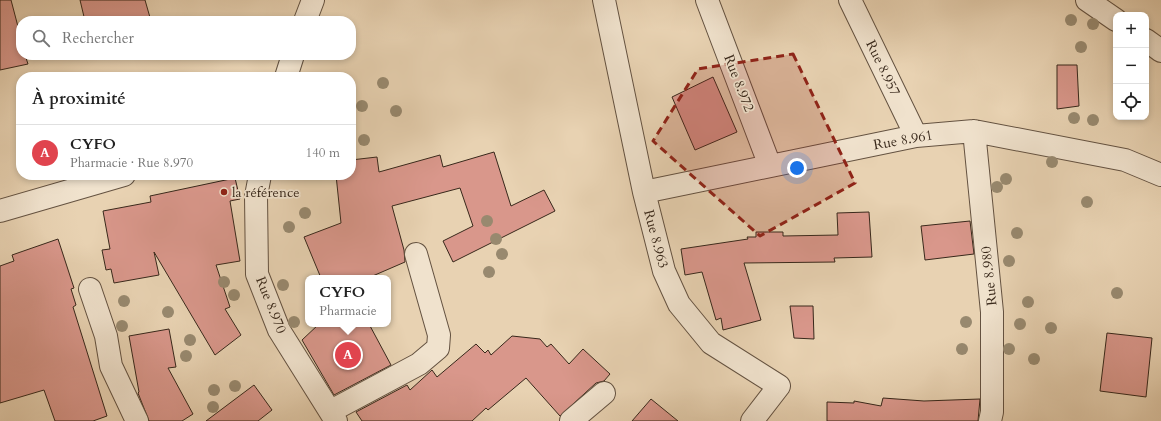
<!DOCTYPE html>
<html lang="fr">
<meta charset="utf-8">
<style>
:root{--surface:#fff;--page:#f6f6f6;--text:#222;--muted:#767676;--line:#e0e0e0;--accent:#1a73e8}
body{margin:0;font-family:Cardo,serif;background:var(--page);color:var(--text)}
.controls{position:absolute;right:12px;top:12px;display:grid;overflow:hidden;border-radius:8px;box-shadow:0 2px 6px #0003}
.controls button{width:36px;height:36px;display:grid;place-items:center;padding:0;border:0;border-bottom:1px solid var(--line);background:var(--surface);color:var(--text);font:20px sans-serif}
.you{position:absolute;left:797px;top:168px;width:14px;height:14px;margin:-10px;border:3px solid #fff;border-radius:50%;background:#1a73e8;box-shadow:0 0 0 6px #1a73e833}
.badge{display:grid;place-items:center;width:26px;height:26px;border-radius:50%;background:var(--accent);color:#fff;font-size:13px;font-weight:700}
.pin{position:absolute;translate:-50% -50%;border:2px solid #fff;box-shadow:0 1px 4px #0006}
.popup{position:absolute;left:305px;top:275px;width:86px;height:52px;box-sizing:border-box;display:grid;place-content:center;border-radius:8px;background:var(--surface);filter:drop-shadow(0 1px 3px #0005);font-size:13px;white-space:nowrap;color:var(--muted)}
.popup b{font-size:15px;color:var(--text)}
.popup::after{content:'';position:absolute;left:50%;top:100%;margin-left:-8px;border:8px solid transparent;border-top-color:var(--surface)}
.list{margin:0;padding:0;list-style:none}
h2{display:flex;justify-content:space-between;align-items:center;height:52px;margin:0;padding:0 16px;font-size:17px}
h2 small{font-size:13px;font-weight:400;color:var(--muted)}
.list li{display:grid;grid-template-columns:26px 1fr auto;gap:12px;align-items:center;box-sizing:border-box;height:56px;padding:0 16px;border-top:1px solid var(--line)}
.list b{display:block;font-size:15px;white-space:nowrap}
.list p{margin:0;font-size:13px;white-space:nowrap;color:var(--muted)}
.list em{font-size:13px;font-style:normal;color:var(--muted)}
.icon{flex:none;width:22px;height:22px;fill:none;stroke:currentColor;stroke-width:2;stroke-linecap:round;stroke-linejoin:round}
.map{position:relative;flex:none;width:1161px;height:421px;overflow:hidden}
.search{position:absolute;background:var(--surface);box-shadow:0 2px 6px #0003;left:16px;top:16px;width:340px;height:44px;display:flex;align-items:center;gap:10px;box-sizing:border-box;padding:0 14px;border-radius:16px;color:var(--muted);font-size:15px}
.panel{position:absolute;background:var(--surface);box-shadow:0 2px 6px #0003;left:16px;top:72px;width:340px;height:108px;border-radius:16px}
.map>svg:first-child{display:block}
.building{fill:#d9978b;stroke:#38281b}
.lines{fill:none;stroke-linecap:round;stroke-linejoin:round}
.street-casing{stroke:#645241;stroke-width:24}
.street{stroke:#f0e2cd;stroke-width:22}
.tree{fill:#98896f}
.marked{fill:#8f2418;fill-opacity:0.2;stroke:#8f2418;stroke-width:3;stroke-dasharray:8 5;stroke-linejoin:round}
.poi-dot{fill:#8f2418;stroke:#f0e2cd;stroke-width:1.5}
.labels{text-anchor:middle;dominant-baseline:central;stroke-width:3.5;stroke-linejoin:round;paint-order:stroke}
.street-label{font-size:14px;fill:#38281b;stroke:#f0e2cd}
.poi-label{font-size:14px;fill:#38281b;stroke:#f0e2cd;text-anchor:start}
</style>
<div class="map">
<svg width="1161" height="421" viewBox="0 0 1161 421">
<rect width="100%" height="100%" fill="#e8d2b2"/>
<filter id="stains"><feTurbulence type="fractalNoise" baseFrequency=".005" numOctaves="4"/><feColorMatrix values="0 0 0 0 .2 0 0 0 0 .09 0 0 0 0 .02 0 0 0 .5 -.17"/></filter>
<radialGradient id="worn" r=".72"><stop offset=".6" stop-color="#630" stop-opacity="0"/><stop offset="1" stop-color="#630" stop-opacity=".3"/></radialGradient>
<path class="building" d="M0,0h11l10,38v17h4l3,9 -28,6z
M80,0h65l6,21h-66z
M1057,65h20l2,41 -22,3z
M713,77l24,55 -42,18 -23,-53z
M494,152l17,54 33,-16 11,21 -102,51 -10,-21 30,-15 -13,-38 -68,18 12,44 1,12 -37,16h-47l-17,-41 37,-14 -5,-48h15v-15l26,-3 2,15 61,-17 3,12z
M235,178l5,21 -10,2 10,60 -24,4 14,42 -5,2 16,26 -26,20 -61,-103 5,23 -45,8 -3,-14 -5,1 -4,-20 8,-1 -7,-38 48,-9 -1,-6z
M869,212l3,45 -38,1 1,4 -91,1 17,57 -38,10 -2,-12 -5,2 -14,-48 -17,3 -4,-26 67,-10 -1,-2h9v-5h27v4l55,-1 -1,-22z
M970,221l4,33 -49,6 -4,-34z
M58,239l16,49 -3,1 5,16 -3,2 34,109 -14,5h-38l-11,-31 -44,13v-137l14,-5 -2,-6z
M790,306h23l1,33 -20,-1z
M319,324h50l22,41 -57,30 -32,-55z
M169,329l7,38 -8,1 25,46 -11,7h-33l-11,-28 1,-1 -10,-56z
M1107,333l45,5 -6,59 -46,-6z
M512,336l28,3 7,8 4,-3 18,20 14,-15 27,25 -6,7 -8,2 -36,33 -34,-38 -38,32 -2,-2 -14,13h-110l-6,-9 51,-27 3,5 22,-20 5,7 39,-33 9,9 3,-3 3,5z
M254,385l18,25 -14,11h-52z
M883,398l41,3 56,-2 -2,22h-151v-19l27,1v-2l27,5z
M651,399l27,22h-46z"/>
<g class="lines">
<g class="street-casing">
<path id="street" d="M604,0l40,192 20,79 15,33 32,39 68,43 -27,35
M707,0l63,166
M850,0l66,136
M1087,0l29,20
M305,21l8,-21
M1146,40l15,11
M286,77l7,-22
M974,131l18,181v100l-2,9
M260,175l-4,21 1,78 22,56 57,91
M644,192l272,-56 58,-5 151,29 36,15
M0,211l124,-36
M90,289l16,47 5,30 26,55
M331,411l88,-47 19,-16 1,-13 -23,-81
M571,421l33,-28"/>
</g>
<use href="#street" class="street"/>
</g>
<g class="tree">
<circle cx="1071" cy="20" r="6"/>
<circle cx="1093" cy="24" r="6"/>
<circle cx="1081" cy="47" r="6"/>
<circle cx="383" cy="83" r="6"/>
<circle cx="362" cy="106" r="6"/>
<circle cx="396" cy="111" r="6"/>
<circle cx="1074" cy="118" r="6"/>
<circle cx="1093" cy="120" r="6"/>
<circle cx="364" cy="140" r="6"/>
<circle cx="1052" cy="162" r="6"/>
<circle cx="1006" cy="179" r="6"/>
<circle cx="997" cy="187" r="6"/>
<circle cx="1087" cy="202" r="6"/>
<circle cx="305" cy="213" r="6"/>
<circle cx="487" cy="221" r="6"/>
<circle cx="289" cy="227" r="6"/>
<circle cx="1017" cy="233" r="6"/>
<circle cx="496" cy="239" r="6"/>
<circle cx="502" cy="254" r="6"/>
<circle cx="1009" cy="261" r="6"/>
<circle cx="489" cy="272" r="6"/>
<circle cx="224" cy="282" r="6"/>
<circle cx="283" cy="285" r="6"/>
<circle cx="1117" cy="293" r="6"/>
<circle cx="234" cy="295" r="6"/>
<circle cx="124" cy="301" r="6"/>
<circle cx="1028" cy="302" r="6"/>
<circle cx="168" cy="312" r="6"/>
<circle cx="294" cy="322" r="6"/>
<circle cx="966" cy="322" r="6"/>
<circle cx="1020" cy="324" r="6"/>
<circle cx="122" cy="326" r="6"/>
<circle cx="1051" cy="328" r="6"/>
<circle cx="190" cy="340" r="6"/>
<circle cx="962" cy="349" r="6"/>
<circle cx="1009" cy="349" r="6"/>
<circle cx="186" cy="356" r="6"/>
<circle cx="1034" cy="359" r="6"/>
<circle cx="235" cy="386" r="6"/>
<circle cx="214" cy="390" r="6"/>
<circle cx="213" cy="407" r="6"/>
</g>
<path class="marked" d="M793,54l62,129 -95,53 -107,-95 45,-72z"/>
<circle class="poi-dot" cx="224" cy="192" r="4"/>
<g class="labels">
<g class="street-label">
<text transform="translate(883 68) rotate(64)">Rue 8.957</text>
<text transform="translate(739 83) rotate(69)">Rue 8.972</text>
<text transform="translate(903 140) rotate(-10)">Rue 8.961</text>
<text transform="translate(656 239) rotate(75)">Rue 8.963</text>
<text transform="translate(989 276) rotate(-96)">Rue 8.980</text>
<text transform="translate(271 305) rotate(68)">Rue 8.970</text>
</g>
<g class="poi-label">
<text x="232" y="192">la référence</text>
</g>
</g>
<rect width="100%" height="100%" filter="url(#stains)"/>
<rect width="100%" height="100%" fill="url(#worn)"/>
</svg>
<div class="controls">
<button>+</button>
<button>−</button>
<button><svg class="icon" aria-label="locate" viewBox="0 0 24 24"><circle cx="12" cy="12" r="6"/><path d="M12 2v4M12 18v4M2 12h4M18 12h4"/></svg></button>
</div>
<div class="you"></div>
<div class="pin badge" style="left:348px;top:355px;background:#e0444e">A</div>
<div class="popup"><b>CYFO</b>Pharmacie</div>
<div class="search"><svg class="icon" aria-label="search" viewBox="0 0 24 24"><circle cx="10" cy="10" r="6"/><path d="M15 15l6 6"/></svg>Rechercher</div>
<section class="panel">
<h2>À proximité<small></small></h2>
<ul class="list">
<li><span class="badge" style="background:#e0444e">A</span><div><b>CYFO</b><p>Pharmacie · Rue 8.970</p></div><em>140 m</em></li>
</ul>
</section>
</div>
